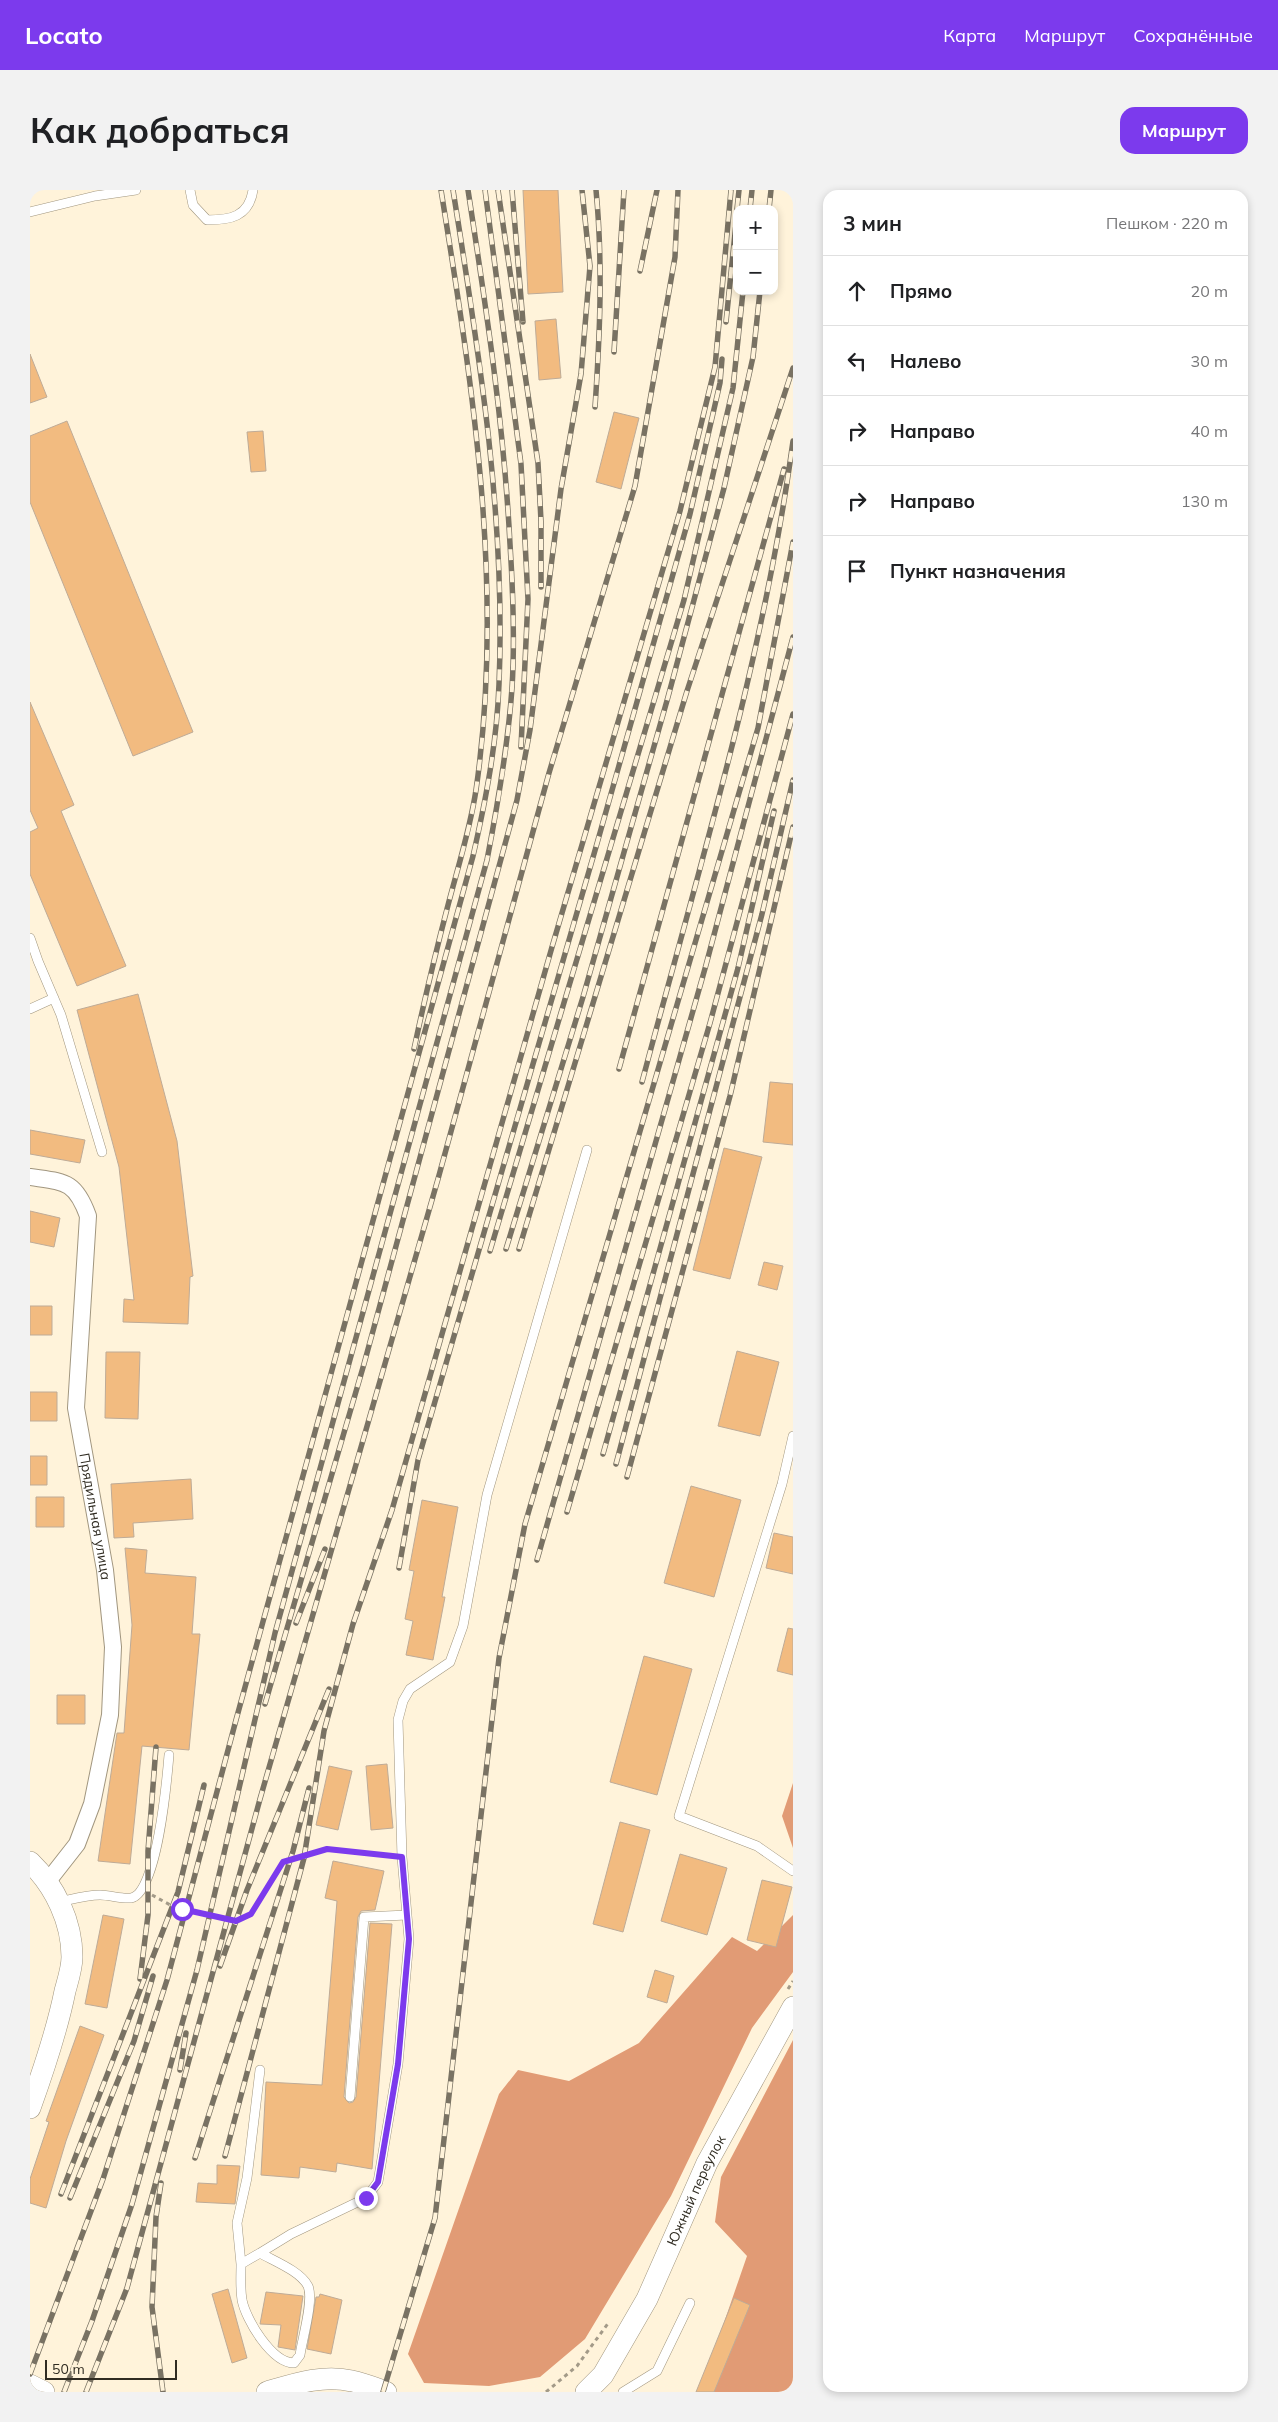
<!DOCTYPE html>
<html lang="ru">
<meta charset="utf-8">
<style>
:root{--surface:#fff;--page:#f2f2f2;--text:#202124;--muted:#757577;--line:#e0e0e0;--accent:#7c3aed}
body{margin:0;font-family:Mulish,sans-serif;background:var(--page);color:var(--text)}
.controls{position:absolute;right:15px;top:15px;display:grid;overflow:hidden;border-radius:10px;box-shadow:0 2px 8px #0003}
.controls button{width:45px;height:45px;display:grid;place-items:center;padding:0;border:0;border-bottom:1px solid var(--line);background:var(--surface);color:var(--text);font:25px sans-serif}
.scale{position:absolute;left:15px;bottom:12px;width:132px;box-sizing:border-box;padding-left:5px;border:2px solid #302c22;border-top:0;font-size:14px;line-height:18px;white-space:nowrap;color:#302c22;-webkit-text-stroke:4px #fff3da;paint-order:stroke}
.stop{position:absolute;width:15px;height:15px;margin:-11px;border:4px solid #7c3aed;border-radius:50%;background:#fff}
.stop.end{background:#7c3aed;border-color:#fff;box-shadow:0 1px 5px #0008}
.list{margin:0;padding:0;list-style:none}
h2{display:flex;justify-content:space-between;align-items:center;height:65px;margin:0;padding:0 20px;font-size:21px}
h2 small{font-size:16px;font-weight:400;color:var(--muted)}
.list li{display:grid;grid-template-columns:32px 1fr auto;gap:15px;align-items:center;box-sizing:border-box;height:70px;padding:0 20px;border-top:1px solid var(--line)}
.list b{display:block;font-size:19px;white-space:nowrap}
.list em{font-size:16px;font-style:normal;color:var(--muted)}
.icon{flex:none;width:28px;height:28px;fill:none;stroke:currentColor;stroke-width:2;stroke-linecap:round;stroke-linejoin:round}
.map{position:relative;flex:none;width:763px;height:2202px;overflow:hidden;border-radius:15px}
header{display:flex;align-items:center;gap:30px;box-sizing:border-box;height:70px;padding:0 25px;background:var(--accent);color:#fff}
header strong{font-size:24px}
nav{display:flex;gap:28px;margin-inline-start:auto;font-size:18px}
.intro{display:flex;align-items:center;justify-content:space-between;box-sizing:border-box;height:120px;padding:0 30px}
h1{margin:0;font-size:35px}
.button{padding:12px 22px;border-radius:15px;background:var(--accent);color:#fff;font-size:18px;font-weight:700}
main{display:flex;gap:30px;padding:0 30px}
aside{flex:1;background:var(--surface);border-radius:15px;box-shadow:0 2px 8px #0003}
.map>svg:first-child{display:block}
.forest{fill:#e19b75}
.building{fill:#f2bb80;stroke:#beab97}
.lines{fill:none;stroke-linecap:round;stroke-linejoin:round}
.service-casing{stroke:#a1967f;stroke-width:10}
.minor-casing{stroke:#a1967f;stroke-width:18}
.tertiary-casing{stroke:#a1967f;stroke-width:22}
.path{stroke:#a39a88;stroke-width:3;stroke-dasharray:4 4;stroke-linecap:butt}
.service{stroke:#fff;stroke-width:9}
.minor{stroke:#fff;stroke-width:16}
.tertiary{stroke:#fff;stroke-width:21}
.rail-casing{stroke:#797263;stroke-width:5.5}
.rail{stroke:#fff3da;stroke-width:4;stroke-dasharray:11;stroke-linecap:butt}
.route{stroke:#7c3aed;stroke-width:6}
.labels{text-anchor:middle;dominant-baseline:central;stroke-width:4;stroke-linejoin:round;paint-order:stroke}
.street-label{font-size:14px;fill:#302c22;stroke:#fff3da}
</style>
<header>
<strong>Locato</strong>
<nav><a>Карта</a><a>Маршрут</a><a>Сохранённые</a></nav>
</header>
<div class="intro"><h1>Как добраться</h1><a class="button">Маршрут</a></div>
<main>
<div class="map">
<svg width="763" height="2202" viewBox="0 0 763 2202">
<rect width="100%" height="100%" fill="#fff3da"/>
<path class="forest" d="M763,1593v65l-11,-32z
M763,1725v57l-41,56 -81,168 -86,143 -45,38 -51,9 -65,-3 -16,-29 91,-260 19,-24 51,11 70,-38 93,-106 25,14z
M763,1850v352h-93l47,-136 -32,-34 6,-45z"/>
<path class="building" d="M493,0h35l5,102 -35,2z
M526,129l5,59 -22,2 -4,-59z
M0,164l17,43 -17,6z
M584,222l25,6 -18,71 -25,-7z
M37,231l126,311 -60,24 -103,-254v-66z
M233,241l3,40 -15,1 -4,-40z
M0,512l44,103 -13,6 65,155 -49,20 -47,-112v-42l8,-4 -8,-18z
M108,804l39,147 16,135 -3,1 -2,47 -65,-2 1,-23 10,1 -15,-133 -42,-157z
M740,892l23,2v61l-30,-3z
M0,940l55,10 -5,23 -50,-9z
M694,958l38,9 -32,122 -37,-9z
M0,1021l30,7 -6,29 -24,-5z
M734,1072l19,4 -6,24 -19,-5z
M0,1116h22v29h-22z
M707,1161l42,11 -19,74 -42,-10z
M76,1162h34l-2,67 -33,-1z
M0,1202h27v29h-27z
M0,1266h17v29h-17z
M161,1289l2,40 -60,4 1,14 -20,1 -3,-54z
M661,1296l50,14 -27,97 -50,-14z
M6,1307h28v30h-28z
M392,1310l36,7 -16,90h3l-12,63 -27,-5 7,-34 -8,-2 9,-48 -5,-1z
M744,1343l19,4v37l-27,-6z
M95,1358l22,2 -2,23 51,4 -4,57h8l-11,116 -47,-4 -12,118 -32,-3 19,-128h7l8,-108z
M758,1438l5,1v46l-16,-4z
M614,1466l48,13 -35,126 -47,-13z
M27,1505h28v29h-28z
M357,1574l6,64 -22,2 -5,-64z
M299,1576l23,5 -14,59 -22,-5z
M590,1632l30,8 -27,102 -30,-8z
M650,1664l47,14 -20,67 -46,-14z
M303,1671l51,10 -9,39 -14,1 -3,6 -14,180 5,6 4,-1 3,-5 14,-174 22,1 -20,245 -35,-6 -1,9 -36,-5 -1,11 -38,-3 5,-93 56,3 15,-184 -12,-3z
M732,1690l30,7 -16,60 -29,-7z
M73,1725l21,4 -17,89 -22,-4z
M625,1780l19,6 -7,27 -20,-6z
M50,1836l24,9 -38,106 -20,67 -16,-5v-24l19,-57 -3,-1z
M187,1975l23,1 -5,38 -39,-2 2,-19 19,1z
M198,2099l19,69 -15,5 -20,-69z
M236,2102l37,4 -8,54 -17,-3 3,-22 -21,-1z
M290,2104l22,6 -11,54 -24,-5 9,-52h3z
M704,2108l16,7 -36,87h-18z"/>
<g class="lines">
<g class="service-casing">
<path id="service" d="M160,0l3,15 14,15c23,0 42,-3 46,-30
M0,22l65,-16 41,-6
M0,748l8,23 23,54 41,137
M0,819l24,-11
M763,1246l-11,48 -103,332 78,30 36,25
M29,1712c14,-3 27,-7 41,-7 10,0 21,4 31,3 26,-4 36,-119 38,-143
M320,1907l14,-180 43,-2
M230,2063l31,-19 75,-36 12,-16 20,-118 11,-125 -7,-82 -4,-137 5,-19 7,-12 40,-27 13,-36 24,-131 100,-345
M230,2063c14,8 40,18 48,33 6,14 -6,54 -8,69l-6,8c-22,0 -48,-43 -52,-63 -2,-12 -1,-24 -1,-36z
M211,2074l-4,-41 10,-45 13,-108
M593,2202l34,-21 33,-68"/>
</g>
<g class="minor-casing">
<g id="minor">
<path id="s1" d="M0,987c34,5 45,3 58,39l-12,192 29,162 8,77 -3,68 -18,89 -15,40 -29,37"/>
</g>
</g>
<g class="tertiary-casing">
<g id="tertiary">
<path d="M0,1672c25,24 42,60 42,95 0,11 -4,23 -7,34 -8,40 -21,78 -35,117"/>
<path d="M0,2195l14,7"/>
<path d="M237,2202c27,-8 56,-18 85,-11 11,2 23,7 34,11"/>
<path id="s2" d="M556,2202l17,-17 44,-76 60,-136 86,-156"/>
</g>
</g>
<path class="path" d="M122,1705l22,12 62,14 15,-7 32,-52 44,-13 64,7
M758,1799l5,-8
M516,2202l31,-26 32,-44"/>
<use href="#service" class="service"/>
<use href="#minor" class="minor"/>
<use href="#tertiary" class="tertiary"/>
<g class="rail-casing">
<path id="rail" d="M455,0l36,274 7,135 -7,148
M468,0l40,273 3,58v66
M482,0l11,132
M707,19l2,-19
M720,19l2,-19
M739,19l2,-19
M610,81l17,-81
M696,132l11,-108
M584,162l10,-162
M565,217c5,-73 8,-144 1,-217
M384,859c10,-47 21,-94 33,-140 10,-39 23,-79 29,-119 29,-201 -3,-401 -35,-600
M589,879l165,-600
M612,892c56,-211 122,-424 151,-641
M476,1059l77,-252 85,-300 56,-209 29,-131 7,-66
M489,1059l168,-558 106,-323
M460,1061l194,-651 49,-212 10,-97
M573,1264l135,-486 36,-157
M586,1274l146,-550 31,-134
M597,1287l103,-381 63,-269
M537,1322l143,-489 83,-309
M507,1370l169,-595 87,-328
M369,1378l19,-108 178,-613 94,-333 30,-131 2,-24
M266,1433l29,-74
M235,1514l99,-340 153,-564 13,-70 31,-241 20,-115 9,-108 -8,-76
M190,1776l27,-76 82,-201
M110,1789l8,-64v-64l8,-104
M150,1880l6,-37
M195,1966l79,-298 20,-127 29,-107 39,-114 160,-563 128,-436 35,-144 16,-177
M165,1968l98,-307 16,-63
M131,1993l-5,34 -4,90 11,85
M31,2004l117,-302 26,-107
M40,2008l64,-157 19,-65
M0,2184l73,-195 64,-199 69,-260 237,-864c13,-57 24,-114 26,-172 7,-166 -20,-331 -46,-494
M34,2202l28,-71 40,-117 65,-234 78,-337 212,-773c11,-57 21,-114 25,-172 3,-48 1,-97 -2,-144 -6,-119 -24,-237 -42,-354
M56,2202l41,-104 133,-489 178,-620 111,-406 86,-287 40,-229 3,-67
M353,2202l52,-174 64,-560 26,-134 233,-796 35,-186"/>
</g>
<use href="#rail" class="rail"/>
</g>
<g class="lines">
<path class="route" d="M152,1719l54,12 15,-7 32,-52 44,-13 75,8 7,82 -11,125 -20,118 -12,16"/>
</g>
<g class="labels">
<g class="street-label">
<text stroke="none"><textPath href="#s1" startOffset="379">Прядильная улица</textPath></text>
<text stroke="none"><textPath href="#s2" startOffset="231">Южный переулок</textPath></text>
</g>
</g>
</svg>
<div class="controls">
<button>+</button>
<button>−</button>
</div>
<div class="scale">50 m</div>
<div class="stop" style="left:152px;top:1719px"></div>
<div class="stop end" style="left:336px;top:2008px"></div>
</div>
<aside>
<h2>3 мин<small>Пешком · 220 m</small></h2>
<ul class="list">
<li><svg class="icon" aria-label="ahead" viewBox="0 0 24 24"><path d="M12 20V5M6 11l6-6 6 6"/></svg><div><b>Прямо</b></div><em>20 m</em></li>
<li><svg class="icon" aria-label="left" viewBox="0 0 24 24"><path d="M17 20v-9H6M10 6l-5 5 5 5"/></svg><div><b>Налево</b></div><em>30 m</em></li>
<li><svg class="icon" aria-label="right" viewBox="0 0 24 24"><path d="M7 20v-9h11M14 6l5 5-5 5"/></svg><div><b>Направо</b></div><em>40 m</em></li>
<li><svg class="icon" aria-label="right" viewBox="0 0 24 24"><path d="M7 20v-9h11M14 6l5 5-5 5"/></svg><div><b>Направо</b></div><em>130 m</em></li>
<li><svg class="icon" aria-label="arrive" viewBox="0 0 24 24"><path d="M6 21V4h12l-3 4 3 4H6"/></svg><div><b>Пункт назначения</b></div></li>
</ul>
</aside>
</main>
